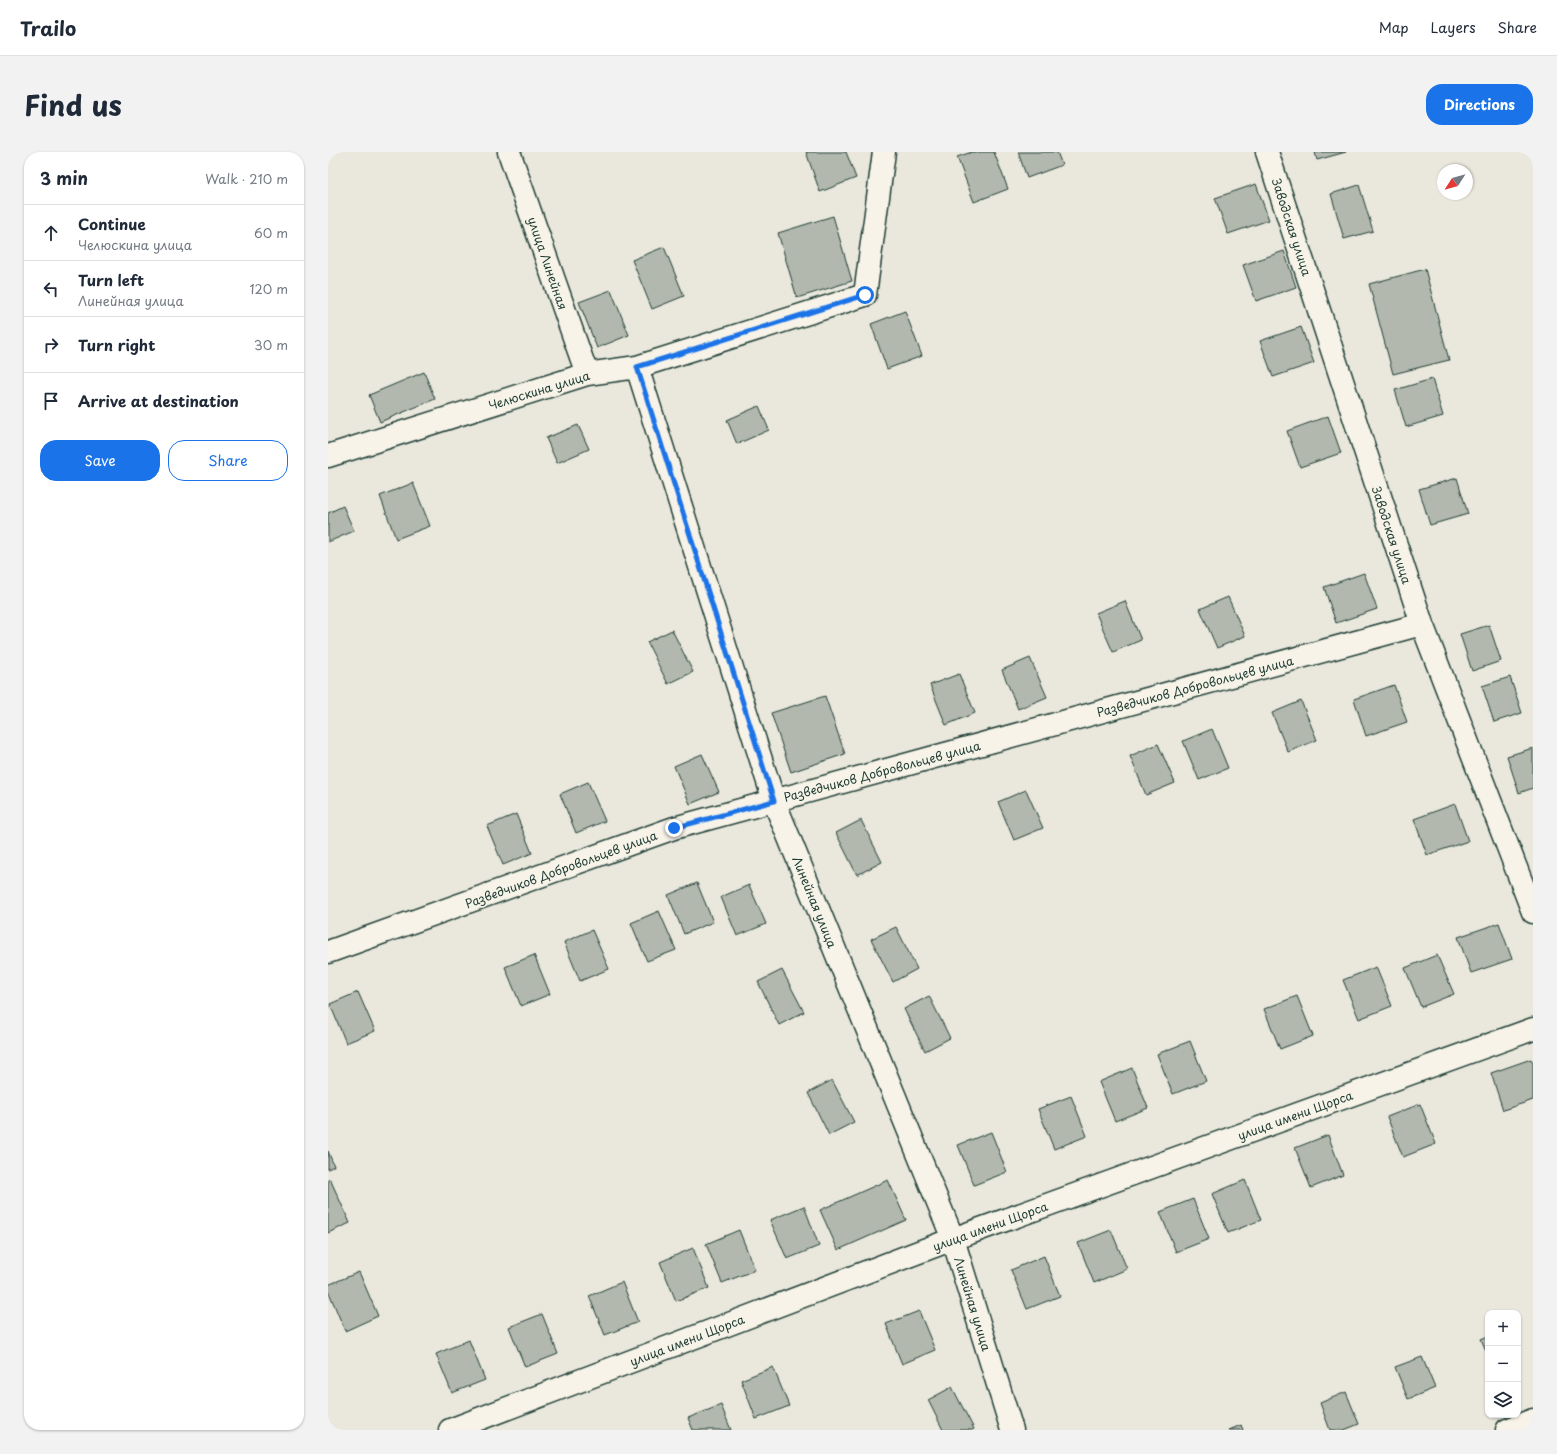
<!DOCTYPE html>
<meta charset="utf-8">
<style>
:root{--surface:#fff;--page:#f2f2f3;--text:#1f2937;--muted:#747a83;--line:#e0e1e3;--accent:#1a73e8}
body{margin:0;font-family:"Playpen Sans",sans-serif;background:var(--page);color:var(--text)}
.controls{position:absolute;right:12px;bottom:12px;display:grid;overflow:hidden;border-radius:8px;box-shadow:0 1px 3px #0004}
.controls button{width:36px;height:36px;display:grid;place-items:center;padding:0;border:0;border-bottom:1px solid var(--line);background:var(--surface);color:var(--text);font:20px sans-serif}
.compass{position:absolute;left:1109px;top:12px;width:36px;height:36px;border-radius:50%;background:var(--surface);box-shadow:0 1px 3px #0004;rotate:234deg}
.stop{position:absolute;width:12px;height:12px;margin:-9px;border:3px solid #1a73e8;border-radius:50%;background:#fff}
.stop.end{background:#1a73e8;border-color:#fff;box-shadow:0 1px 4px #0008}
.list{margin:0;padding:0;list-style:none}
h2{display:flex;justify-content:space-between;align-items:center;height:52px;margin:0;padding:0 16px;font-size:17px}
h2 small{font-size:13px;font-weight:400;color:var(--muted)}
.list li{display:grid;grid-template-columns:26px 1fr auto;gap:12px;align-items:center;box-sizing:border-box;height:56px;padding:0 16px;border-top:1px solid var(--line)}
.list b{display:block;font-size:15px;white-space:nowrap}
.list p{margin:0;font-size:13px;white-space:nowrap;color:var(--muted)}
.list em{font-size:13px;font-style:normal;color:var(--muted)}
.actions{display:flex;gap:8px;padding:12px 16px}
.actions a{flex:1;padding:9px 0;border:1px solid var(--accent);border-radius:16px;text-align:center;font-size:14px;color:var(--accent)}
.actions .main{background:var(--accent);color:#fff}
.icon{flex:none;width:22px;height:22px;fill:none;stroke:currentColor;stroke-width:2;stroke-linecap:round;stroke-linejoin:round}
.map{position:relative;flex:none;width:1205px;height:1278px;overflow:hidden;border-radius:16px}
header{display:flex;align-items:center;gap:24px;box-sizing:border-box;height:56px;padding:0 20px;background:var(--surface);border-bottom:1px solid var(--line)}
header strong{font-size:19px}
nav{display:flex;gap:22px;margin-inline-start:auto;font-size:14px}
.intro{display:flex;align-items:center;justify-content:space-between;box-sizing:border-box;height:96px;padding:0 24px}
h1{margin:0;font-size:28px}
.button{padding:10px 18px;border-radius:16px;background:var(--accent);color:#fff;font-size:14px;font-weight:700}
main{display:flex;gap:24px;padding:0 24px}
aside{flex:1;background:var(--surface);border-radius:16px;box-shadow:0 1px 3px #0004}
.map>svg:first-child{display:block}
.building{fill:#b2b8ae;stroke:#1f3d34}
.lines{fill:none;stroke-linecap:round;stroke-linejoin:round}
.street-casing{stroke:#1f3d34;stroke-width:25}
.secondary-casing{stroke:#1f3d34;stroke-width:25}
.street{stroke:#f7f3e8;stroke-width:22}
.secondary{stroke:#f7f3e8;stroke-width:22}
.route{stroke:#1a73e8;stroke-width:5}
.labels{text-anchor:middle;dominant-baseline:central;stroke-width:3;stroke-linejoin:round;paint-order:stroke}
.street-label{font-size:12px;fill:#1f3d34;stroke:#f7f3e8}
</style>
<header>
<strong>Trailo</strong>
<nav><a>Map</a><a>Layers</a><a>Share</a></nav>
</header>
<div class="intro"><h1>Find us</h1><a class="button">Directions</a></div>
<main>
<aside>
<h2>3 min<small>Walk · 210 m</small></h2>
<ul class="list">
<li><svg class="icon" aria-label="ahead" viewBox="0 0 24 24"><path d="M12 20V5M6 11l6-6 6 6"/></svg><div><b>Continue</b><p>Челюскина улица</p></div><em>60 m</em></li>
<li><svg class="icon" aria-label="left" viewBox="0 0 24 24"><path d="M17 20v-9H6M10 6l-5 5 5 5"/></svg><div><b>Turn left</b><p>Линейная улица</p></div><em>120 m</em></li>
<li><svg class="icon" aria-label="right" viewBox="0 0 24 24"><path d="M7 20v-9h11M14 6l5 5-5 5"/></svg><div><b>Turn right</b></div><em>30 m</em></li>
<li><svg class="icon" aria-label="arrive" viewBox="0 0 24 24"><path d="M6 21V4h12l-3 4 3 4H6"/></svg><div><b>Arrive at destination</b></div></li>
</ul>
<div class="actions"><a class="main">Save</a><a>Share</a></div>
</aside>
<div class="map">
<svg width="1205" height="1278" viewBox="0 0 1205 1278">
<rect width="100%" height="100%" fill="#eae8dd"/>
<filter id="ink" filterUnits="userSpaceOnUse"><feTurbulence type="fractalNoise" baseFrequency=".025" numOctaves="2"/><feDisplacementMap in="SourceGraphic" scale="8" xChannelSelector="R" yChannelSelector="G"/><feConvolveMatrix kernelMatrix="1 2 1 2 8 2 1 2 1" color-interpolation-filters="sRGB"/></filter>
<g filter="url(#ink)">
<path class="building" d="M478,0h40l10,26 -36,14z
M644,0h22l14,37 -34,13 -17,-45z
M690,0h39l5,13 -35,13z
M987,0h31l-29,8z
M928,32l13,36 -41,14 -13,-36z
M1031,33l14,46 -29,8 -13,-45z
M505,64l19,65 -55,17 -19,-65z
M336,95l20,49 -32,13 -20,-49z
M956,99l12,36 -40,14 -13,-36z
M1097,117l24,91 -56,14 -24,-90z
M283,138l18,45 -32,13 -18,-46z
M577,159l17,45 -35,13 -16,-45z
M973,175l13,36 -41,14 -13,-36z
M96,220l11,27 -55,23 -11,-27z
M1104,227l11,37 -37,11 -11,-37z
M431,254l10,24 -32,14 -10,-24z
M1000,264l13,37 -41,14 -13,-36z
M250,273l11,24 -32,14 -11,-25z
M1129,326l11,36 -38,11 -11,-36z
M85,331l17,43 -34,13 -16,-43z
M15,354l11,25 -26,11v-29z
M1036,421l13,36 -41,14 -12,-36z
M900,445l17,39 -28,12 -17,-39z
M797,449l16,39 -28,12 -17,-39z
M1161,473l12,36 -29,10 -12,-37z
M344,478l21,42 -25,12 -21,-42z
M702,506l17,39 -29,12 -16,-39z
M631,522l16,39 -29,12 -16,-40z
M1182,525l12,36 -28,9 -12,-36z
M1066,533l13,37 -41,14 -12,-37z
M497,544l20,58 -54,18 -20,-59z
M973,549l16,39 -29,12 -16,-39z
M884,577l16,39 -29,12 -16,-39z
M830,592l17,39 -29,12 -16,-39z
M1205,596v40l-14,5 -12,-37z
M374,602l17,38 -29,12 -16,-38z
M260,630l17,39 -29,12 -16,-39z
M698,638l17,38 -29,12 -16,-38z
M1127,652l13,37 -41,14 -13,-36z
M188,662l16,39 -29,12 -16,-39z
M533,668l21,42 -25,13 -21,-42z
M369,731l16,39 -29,12 -16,-39z
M421,733l17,39 -29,12 -16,-39z
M331,759l17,39 -29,11 -16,-38z
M1171,771l13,36 -41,14 -13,-36z
M568,775l21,42 -24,13 -22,-43z
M264,778l17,39 -29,12 -16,-39z
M206,803l16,39 -29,12 -16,-39z
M1109,803l17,39 -33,13 -16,-39z
M1048,815l16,39 -33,13 -16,-39z
M454,818l22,42 -25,13 -21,-43z
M30,840l17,39 -29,12 -16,-39z
M601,844l21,42 -25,13 -21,-42z
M969,844l16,40 -33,13 -16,-40z
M862,889l16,40 -33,13 -16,-40z
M1203,907l2,5v36l-30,10 -12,-37z
M804,916l16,40 -33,13 -16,-39z
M504,928l22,42 -25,13 -21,-42z
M743,944l16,40 -33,13 -16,-40z
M1092,952l16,40 -33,13 -16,-40z
M663,980l16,40 -33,13 -16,-40z
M1000,983l15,40 -32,13 -16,-40z
M0,999l6,15 -6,3z
M2,1027l20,44 -22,10v-53z
M560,1028l18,40 -68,30 -18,-40z
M917,1028l16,40 -33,13 -16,-39z
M865,1047l16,40 -33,13 -16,-40z
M476,1054l15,40 -32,13 -17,-39z
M411,1078l16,40 -33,13 -16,-39z
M783,1078l16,39 -33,14 -16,-40z
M365,1096l16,40 -33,13 -16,-39z
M716,1104l16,40 -33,13 -16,-39z
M31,1120l19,44 -33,15 -17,-41v-5z
M294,1130l16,40 -33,13 -16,-39z
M591,1159l16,39 -33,14 -16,-40z
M214,1162l16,40 -33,13 -16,-40z
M1160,1184v19l-7,-16z
M141,1188l16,40 -33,13 -16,-39z
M1094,1205l13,31 -27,11 -13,-32z
M445,1215l16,39 -33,13 -15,-39z
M624,1235l22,42 -2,1h-29l-15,-30z
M1018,1240l13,32 -15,6h-14l-10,-27z
M393,1253l10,25h-38l-5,-12z
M913,1273l2,5h-14z"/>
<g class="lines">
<g class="street-casing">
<path id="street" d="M181,0l78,222
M939,0l155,472 111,288
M309,215l137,434 179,438 59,191
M0,304l259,-82 50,-7 228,-72 19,-143
M0,800l346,-124 748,-204
M122,1278l503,-191 580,-210"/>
</g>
<g class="secondary-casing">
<path id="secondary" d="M1179,1278l26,-10"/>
</g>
<use href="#street" class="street"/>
<use href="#secondary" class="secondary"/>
</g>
</g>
<g class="lines" filter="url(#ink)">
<path class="route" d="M346,676l100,-27 -137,-434 228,-72"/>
</g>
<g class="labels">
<g class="street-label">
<text transform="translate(964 75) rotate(72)">Заводская улица</text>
<text transform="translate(220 111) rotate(71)">улица Линейная</text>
<text transform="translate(211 238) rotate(-17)">Челюскина улица</text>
<text transform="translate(1064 383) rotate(72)">Заводская улица</text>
<text transform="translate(867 534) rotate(-15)">Разведчиков Добровольцев улица</text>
<text transform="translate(554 619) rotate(-15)">Разведчиков Добровольцев улица</text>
<text transform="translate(233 717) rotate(-20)">Разведчиков Добровольцев улица</text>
<text transform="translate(487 750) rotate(68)">Линейная улица</text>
<text transform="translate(967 963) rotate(-20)">улица имени Щорса</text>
<text transform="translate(662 1074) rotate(-20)">улица имени Щорса</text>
<text transform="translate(645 1152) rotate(73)">Линейная улица</text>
<text transform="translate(359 1188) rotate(-21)">улица имени Щорса</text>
</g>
</g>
</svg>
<div class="controls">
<button>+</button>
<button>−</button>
<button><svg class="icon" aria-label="layers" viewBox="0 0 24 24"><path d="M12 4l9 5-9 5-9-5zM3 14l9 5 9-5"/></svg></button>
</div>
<svg class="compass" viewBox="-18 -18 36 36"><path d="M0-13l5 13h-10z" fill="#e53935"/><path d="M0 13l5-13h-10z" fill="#747a83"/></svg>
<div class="stop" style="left:537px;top:143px"></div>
<div class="stop end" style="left:346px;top:676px"></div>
</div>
</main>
